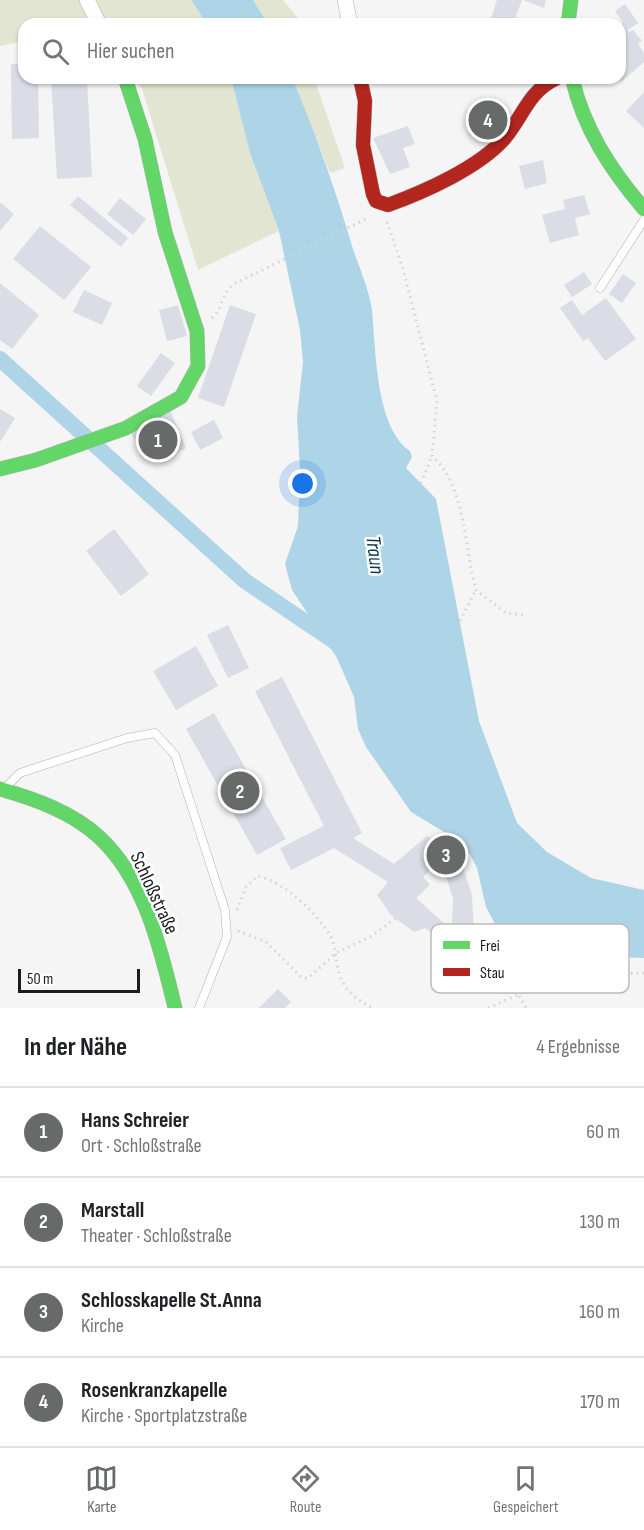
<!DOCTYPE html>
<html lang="de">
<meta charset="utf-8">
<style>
:root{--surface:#fff;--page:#f6f6f6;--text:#202124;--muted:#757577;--line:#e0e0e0;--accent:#686969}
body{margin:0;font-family:"Sofia Sans Condensed",sans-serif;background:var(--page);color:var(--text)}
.scale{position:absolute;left:18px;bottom:15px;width:122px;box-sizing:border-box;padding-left:6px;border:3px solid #1c1d1d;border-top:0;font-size:16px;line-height:21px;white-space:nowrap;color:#1c1d1d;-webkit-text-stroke:4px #fff;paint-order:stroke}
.you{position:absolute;left:303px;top:484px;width:21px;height:21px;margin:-15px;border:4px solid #fff;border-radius:50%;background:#1a73e8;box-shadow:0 0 0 9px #1a73e833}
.badge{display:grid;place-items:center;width:39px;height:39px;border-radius:50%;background:var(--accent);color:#fff;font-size:20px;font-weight:700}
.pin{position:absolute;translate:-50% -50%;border:3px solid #fff;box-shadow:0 2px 6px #0006}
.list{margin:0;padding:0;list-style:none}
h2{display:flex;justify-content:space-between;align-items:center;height:78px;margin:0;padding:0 24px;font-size:26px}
h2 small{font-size:20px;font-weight:400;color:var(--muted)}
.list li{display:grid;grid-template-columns:39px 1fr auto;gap:18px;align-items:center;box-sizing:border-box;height:90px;padding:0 24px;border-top:2px solid var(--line)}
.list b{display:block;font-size:22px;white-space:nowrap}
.list p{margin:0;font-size:20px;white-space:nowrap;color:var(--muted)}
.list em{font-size:20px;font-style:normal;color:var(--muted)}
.icon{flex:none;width:33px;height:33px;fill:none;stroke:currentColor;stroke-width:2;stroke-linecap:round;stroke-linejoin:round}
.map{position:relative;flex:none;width:644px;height:1008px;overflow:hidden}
.search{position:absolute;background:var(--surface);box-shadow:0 2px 4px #0004;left:18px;right:18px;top:18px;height:66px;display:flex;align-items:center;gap:15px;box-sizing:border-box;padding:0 21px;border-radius:18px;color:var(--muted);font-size:22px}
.sheet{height:438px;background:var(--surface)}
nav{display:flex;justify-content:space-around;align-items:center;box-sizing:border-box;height:84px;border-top:2px solid var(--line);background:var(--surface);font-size:16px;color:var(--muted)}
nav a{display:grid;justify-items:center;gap:3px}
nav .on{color:var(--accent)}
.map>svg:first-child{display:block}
.green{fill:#e2e5d2}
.water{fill:#aed5e7}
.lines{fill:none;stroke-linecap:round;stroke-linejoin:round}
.canal{stroke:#aed5e7;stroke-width:16}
.building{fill:#dadce6;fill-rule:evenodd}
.lane-casing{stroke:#b1b1b1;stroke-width:9}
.street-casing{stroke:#b1b1b1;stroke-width:16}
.fast-casing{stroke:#b1b1b1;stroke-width:15}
.jam-casing{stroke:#b1b1b1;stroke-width:15}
.path{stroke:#d3d4d4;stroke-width:3;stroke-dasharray:1.5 4.5;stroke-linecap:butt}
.lane{stroke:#fefefe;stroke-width:8}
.street{stroke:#fefefe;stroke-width:15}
.fast{stroke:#63d668;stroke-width:14}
.jam{stroke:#b3261e;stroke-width:14}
.labels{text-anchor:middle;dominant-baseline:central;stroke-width:5;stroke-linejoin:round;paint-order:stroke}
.street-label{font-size:20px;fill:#1c1d1d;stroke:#fff}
.water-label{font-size:21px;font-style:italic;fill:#083a4b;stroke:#fff}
.key{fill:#fff;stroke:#bbb;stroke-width:1.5}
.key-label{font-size:16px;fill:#1c1d1d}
</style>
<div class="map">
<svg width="644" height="1008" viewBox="0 0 644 1008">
<rect width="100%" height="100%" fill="#f5f5f6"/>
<path class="green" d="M0,0h82l10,24h-68v17l-24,5z
M88,0h103l16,24h-105z
M253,0h30l20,24h-35z
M135,78h96l19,75 29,78 -81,39 -56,-181z
M292,78h22l31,90 -15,5z"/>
<path class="water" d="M191,0h62l15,24h-61z
M231,78h61c24,56 44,113 61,171 7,20 16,41 19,61 4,39 3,117 38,141l2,6 -6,11 30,31 43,222 38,102 30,29 44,26 53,12v68l-74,-2 -16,-9 -13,-1 -24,-9 -22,-13 -9,-17 -9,-39 -6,-12 -12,-15 -48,-29 -45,-65 -8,-18 -4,-32 -17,-39 -45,-68 -7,-26 13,-38 2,-57 -3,-52 6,-55 -3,-32 -21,-99 -29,-78z"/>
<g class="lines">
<path class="canal" d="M0,359l245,222 93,63"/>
</g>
<path class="building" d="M497,0h25l-9,24h-24z
M523,0h23l-2,8z
M625,4l13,19 -10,7 1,2 4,-2 9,11 -4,3 6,9v9l-23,20 -3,-4 4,-57 -7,-10z
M11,64h13v14h14l1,60 -27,1z
M51,78h36l5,99 -35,2z
M644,92v36l-18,-17z
M474 120a14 14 0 1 1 28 0a14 14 0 1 1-28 0Z
M408,126l7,18 -12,4 7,19 -20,7 -17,-36z
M543,160l4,23 -22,6 -6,-23z
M584,195l6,19 -15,4 4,17 -29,8 -8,-28 23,-6 -2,-9z
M78,196l50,42 -7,9 -51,-42z
M120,198l26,21 -13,16 -26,-21z
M0,202l14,12 -14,17z
M40,226l51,41 -27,33 -51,-41z
M584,272l8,12 -20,13 -8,-12z
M623,274l13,9 -14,20 -13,-9z
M0,283l39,32 -27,34 -12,-9z
M84,290l28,13 -10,22 -29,-13z
M606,298l30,41 -31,22 -17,-23 -5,3 -23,-33 12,-8 10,15z
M178,305l9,31 -20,5 -8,-31z
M230,305l26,9 -32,93 -26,-9z
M161,353l14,10 -24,33 -14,-10z
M0,409l15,9 -15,24z
M170,410l16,38 -27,14 -7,-15 -11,5 -11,-21z
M214,420l9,18 -23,12 -9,-18z
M114,529l35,45 -28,22 -35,-45z
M228,625l21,43 -21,10 -21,-43z
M196,646l22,40 -42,24 -23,-39z
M282,677l80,156 -9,5 41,26 33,-28 32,20 13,39 2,40 -6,4 4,6 -10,6 -4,-6 -7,4 -26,-21 -11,4 -23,-17 -14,-20 11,-13 -54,-34 -43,22 -11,-22 44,-22 -69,-135zM434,866l5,5 4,-3 10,30 -1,25 -5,3 -31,-28 14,-13 -7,-8z
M214,713l72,126 -29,16 -71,-126z
M278,989l13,13 -6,6h-26z"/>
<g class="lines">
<g class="lane-casing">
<path id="lane" d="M600,288l44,-68
M6,787l14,-14 107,-35 28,-5 20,22 50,155 2,27 -28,71"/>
</g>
<g class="street-casing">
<path id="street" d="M87,0l12,24
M345,0l5,24"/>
</g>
<g class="fast-casing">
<path id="fast" d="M568,24l3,-24
M572,78c12,51 38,91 72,131
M0,469l36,-9 90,-32 55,-31 17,-31 -1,-35 -32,-99 -20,-93 -20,-61
M0,789c35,10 72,23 99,48 46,42 62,113 76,171"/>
</g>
<g class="jam-casing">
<path id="jam" d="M360,78l5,23 -2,44 10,49 3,7 12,4c36,-13 90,-37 116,-66 19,-22 24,-48 53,-61"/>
</g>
<path class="path" d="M387,222l16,47 34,132 -5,55c34,30 32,92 44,134l30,23 19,2
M212,318c11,-9 9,-25 22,-34l134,-66
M421,483l11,-27
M460,621l16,-31
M237,910l9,-23 11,-11c28,6 59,36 74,61 5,10 4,21 7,32 5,21 17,30 35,39
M238,931l28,11 36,36h6l28,-25 34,-16 26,-19
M519,996l7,12
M488,1008l74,-33 82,-2"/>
<use href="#lane" class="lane"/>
<use href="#street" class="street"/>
<use href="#fast" class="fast"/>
<use href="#jam" class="jam"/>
</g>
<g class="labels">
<g class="street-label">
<text transform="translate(154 893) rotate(65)">Schloßstraße</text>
</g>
<g class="water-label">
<text transform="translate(375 555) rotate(83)">Traun</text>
</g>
</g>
<rect x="431" y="924" width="198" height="69" rx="9" class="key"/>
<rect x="443" y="941" width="27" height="8" fill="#63d668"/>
<rect x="443" y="968" width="27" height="8" fill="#b3261e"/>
<g class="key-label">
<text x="480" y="951">Frei</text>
<text x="480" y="978">Stau</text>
</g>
</svg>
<div class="scale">50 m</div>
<div class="you"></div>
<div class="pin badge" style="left:158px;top:440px">1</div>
<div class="pin badge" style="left:240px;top:791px">2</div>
<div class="pin badge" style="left:446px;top:855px">3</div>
<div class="pin badge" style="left:488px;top:120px">4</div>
<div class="search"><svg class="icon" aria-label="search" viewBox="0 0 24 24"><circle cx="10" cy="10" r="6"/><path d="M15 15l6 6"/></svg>Hier suchen</div>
</div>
<section class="sheet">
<h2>In der Nähe<small>4 Ergebnisse</small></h2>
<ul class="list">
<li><span class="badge">1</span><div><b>Hans Schreier</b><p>Ort · Schloßstraße</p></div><em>60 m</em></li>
<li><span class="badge">2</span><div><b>Marstall</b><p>Theater · Schloßstraße</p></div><em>130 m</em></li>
<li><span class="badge">3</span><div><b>Schlosskapelle St.Anna</b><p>Kirche</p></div><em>160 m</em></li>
<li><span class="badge">4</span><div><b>Rosenkranzkapelle</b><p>Kirche · Sportplatzstraße</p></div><em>170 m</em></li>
</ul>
</section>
<nav>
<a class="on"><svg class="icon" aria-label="map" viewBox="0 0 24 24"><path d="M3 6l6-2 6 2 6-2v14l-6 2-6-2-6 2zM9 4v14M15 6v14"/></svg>Karte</a>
<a><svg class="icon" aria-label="directions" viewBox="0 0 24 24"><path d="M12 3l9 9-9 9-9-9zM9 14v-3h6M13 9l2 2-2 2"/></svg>Route</a>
<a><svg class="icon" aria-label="saved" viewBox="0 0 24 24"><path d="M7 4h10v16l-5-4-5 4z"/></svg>Gespeichert</a>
</nav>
